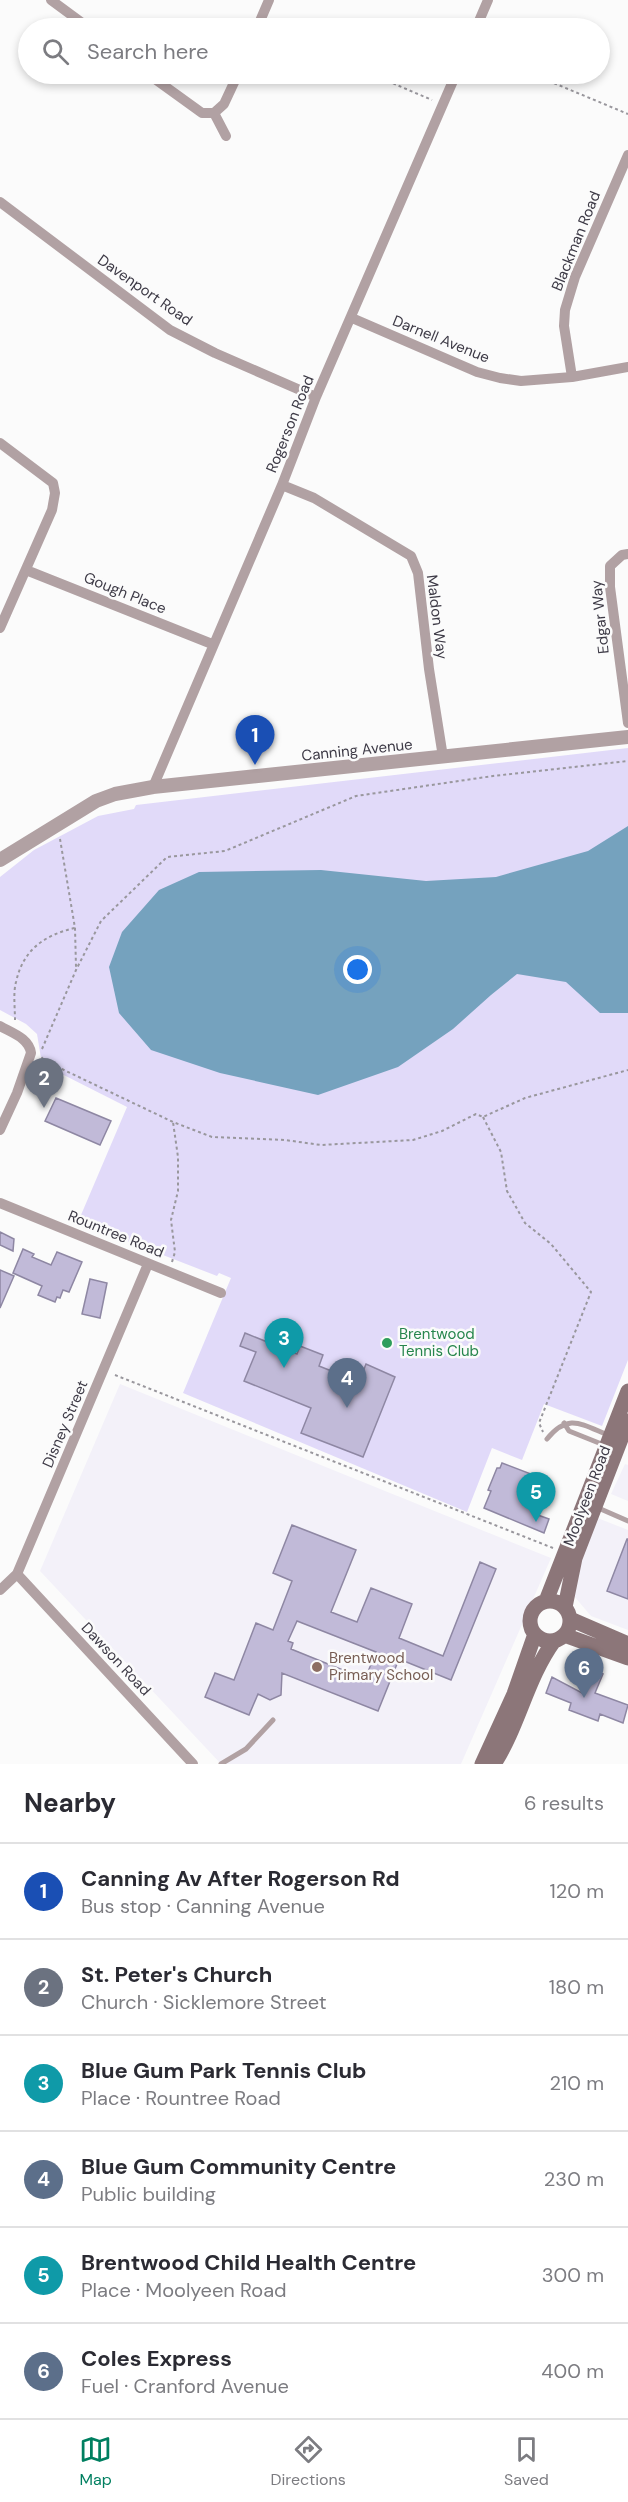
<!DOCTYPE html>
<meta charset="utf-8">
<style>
:root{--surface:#fff;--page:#f7f7f7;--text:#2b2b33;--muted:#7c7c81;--line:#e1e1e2;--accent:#007f60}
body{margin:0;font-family:"DM Sans",sans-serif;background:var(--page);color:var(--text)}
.you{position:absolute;left:358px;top:970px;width:21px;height:21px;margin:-15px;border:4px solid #fff;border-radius:50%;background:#1a73e8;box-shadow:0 0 0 9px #1a73e833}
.badge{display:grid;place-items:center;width:39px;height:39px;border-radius:50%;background:var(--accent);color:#fff;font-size:20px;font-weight:700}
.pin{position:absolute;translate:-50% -50px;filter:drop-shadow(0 2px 3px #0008)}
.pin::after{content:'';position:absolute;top:32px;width:21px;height:18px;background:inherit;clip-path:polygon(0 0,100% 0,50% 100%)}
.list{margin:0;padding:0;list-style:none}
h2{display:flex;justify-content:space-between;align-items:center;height:78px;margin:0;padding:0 24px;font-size:26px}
h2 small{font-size:20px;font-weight:400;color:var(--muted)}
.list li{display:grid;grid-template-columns:39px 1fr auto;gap:18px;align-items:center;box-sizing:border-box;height:96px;padding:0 24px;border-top:2px solid var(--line)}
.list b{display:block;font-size:22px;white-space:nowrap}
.list p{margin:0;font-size:20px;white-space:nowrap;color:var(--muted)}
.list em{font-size:20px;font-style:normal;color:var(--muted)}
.icon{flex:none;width:33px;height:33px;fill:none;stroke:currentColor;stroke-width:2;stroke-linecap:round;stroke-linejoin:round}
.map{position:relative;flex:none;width:628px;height:1764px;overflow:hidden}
.search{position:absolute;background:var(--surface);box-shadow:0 3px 9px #0003;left:18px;right:18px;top:18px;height:66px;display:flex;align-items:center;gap:15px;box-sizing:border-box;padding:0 21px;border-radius:33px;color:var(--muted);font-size:22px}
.sheet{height:654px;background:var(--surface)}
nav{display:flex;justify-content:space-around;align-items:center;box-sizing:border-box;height:84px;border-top:2px solid var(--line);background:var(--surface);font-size:16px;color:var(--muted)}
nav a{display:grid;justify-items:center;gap:3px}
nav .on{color:var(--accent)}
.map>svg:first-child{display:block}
.built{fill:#f3f1f9}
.green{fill:#e1daf9}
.water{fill:#75a2be}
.building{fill:#c1bad8;stroke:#8e87a3;stroke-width:1.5;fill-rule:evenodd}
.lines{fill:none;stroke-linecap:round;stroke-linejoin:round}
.path{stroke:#99979d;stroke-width:2;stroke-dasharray:3 3;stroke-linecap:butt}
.service{stroke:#b1a1a3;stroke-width:5}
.minor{stroke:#b1a1a3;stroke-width:10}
.tertiary{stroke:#b1a1a3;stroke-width:14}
.secondary{stroke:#8c7679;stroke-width:15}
.leisure-dot{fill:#2e9e5b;stroke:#fbfbfb;stroke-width:2}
.education-dot{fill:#8d6e63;stroke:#fbfbfb;stroke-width:2}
.labels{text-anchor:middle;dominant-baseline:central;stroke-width:5;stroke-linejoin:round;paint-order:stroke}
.street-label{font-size:15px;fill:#3d3a46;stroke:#fbfbfb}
.leisure-label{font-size:15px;fill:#27864d;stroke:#fbfbfb;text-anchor:start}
.education-label{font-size:15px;fill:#785e54;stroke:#fbfbfb;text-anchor:start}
</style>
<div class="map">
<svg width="628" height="1764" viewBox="0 0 628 1764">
<rect width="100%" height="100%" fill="#fbfbfb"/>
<path class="built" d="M120,1384l431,174 -90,206h-240l-181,-193z
M625,1464l3,1v36l-17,-7z
M595,1517l33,13v100l-37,-14 -17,-20v-23z"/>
<path class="green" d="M628,748v612l-26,66 -58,-22 -22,56 -30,-12 -25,64 -284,-119 48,-115 -12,-5 -2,3 -139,-54 49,-115 -85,-43 -5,-30 -11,-10 -26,-14v-133l34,-27 64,-34 36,-7 2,-4z"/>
<path class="water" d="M628,826v187h-28l-34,-31 -49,-8 -26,21 -38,34 -55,38 -80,28 -98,-22 -69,-23 -32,-37 -10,-46 13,-35 37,-42 40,-18 122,-2 105,11 70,-4 92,-26z"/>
<path class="building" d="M56,1098l55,23 -11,24 -55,-24z
M0,1232l14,7 -1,12 -13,-6z
M23,1249l11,5 -2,3 19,8 6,-13 25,10 -13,30 -6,-2 -3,8 -3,-1 -2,5 -17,-7 4,-9 -29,-13z
M0,1270l14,6 -14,32z
M90,1279l17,4 -7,35 -18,-4z
M245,1333l52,21 3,-8 23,9 -4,11 40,16 7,-18 29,13 -32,80 -62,-24 10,-25 -67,-27 12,-29 -16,-6z
M502,1463l47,18 -14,33 14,5 -5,14 -60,-25 7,-17 -3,-1 9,-22h3z
M292,1525l64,25 -25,62 26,10 14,-34 41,16 -13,34 44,18 37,-94 16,7 -45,111 -52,-21 -21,52 -96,-38 -1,22 -11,5 -12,-6 -9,21 -44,-18 10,-24 19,7 22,-57 17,7 19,-49 -19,-8zM297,1621l79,31 -11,27 -74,-30 2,-6 -5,-2z
M627,1539h1v60l-21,-8z
M592,1669l11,5 -8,19 33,12 -5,18 -23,-9 -2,7 -29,-11 2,-7 -25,-10 6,-16 30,16z"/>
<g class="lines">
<path class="path" d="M371,74l61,26
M532,74l96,40
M60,839l15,89 1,39
M15,1020c0,-12 -2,-27 1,-38 7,-32 28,-47 59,-54
M42,1049l34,-79 25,-49 66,-64 58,-6 131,-55 137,-20 135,-15
M42,1057l1,3 130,62 39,15 73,3 36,5 92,-5 29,-9 34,-17 7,3 42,-19 103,-28
M483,1117l18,35 6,39 18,32 26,21 40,48 -52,131 4,9
M172,1262l3,-10 -4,-32 7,-29v-34l-5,-35
M115,1375l438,173"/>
<path class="service" d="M564,1423l5,8 35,14
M547,1439c21,-26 34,-15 61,-4
M596,1507l32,14
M221,1764l25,-15 27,-29"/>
<path class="minor" d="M51,0l38,28
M257,28l12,-28
M476,28l12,-28
M148,74l54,39h12l10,-9 14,-30
M214,113l12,23
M0,202l170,128 45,23 101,44
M352,318l125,54 23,6 21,3 51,-4 56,-10
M572,377l-8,-51 1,-16 10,-33 53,-122
M0,443l53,40 2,10 -3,17 -52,118
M282,485l32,13 97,58 7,17 11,96 14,88
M628,554l-6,1 -12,11v21l18,136
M26,570l186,74
M153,787l129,-302 34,-88 140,-323
M0,1026c12,7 29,12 31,27l-14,40 -17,37
M0,1203l221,90
M17,1574l176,190
M0,1590l17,-16 131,-310"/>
<path class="tertiary" d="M0,860l96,-59 19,-7 38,-7 475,-50"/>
<path class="secondary" d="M530 1621a20 20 0 1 1 40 0a20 20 0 1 1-40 0Z
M546,1601l82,-210
M565,1607l10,-49 53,-137
M570,1619l58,25
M564,1635l64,23
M482,1764l32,-70 21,-60
M494,1764c25,-39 33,-86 60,-123"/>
</g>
<circle class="leisure-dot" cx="387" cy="1343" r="6"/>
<circle class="education-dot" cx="317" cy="1667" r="6"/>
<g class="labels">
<g class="street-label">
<text transform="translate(576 241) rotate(-68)">Blackman Road</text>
<text transform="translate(145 290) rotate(35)">Davenport Road</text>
<text transform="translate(441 339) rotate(22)">Darnell Avenue</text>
<text transform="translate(290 424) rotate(-68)">Rogerson Road</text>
<text transform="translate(125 593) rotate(22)">Gough Place</text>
<text transform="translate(437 617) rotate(83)">Maldon Way</text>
<text transform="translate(600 617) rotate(-96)">Edgar Way</text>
<text transform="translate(357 750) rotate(-6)">Canning Avenue</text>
<text transform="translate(116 1234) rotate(22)">Rountree Road</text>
<text transform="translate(65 1424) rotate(-67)">Disney Street</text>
<text transform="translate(587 1496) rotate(-69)">Moolyeen Road</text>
<text transform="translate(116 1659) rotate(47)">Dawson Road</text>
</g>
<g class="leisure-label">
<text x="399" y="1334">Brentwood<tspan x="399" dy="17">Tennis Club</tspan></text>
</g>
<g class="education-label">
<text x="329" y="1658">Brentwood<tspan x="329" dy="17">Primary School</tspan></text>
</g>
</g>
</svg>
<div class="you"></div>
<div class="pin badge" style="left:255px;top:765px;background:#1a4fb4">1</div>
<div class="pin badge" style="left:44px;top:1108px;background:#6b7280">2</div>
<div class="pin badge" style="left:284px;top:1368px;background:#0f9aa8">3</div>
<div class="pin badge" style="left:347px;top:1408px;background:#5c6f8a">4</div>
<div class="pin badge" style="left:536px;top:1522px;background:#0f9aa8">5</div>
<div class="pin badge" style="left:584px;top:1698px;background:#5c6f8a">6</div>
<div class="search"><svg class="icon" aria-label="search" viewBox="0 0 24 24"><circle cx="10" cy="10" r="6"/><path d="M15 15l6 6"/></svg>Search here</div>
</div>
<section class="sheet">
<h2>Nearby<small>6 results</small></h2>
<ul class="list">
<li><span class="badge" style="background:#1a4fb4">1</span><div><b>Canning Av After Rogerson Rd</b><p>Bus stop · Canning Avenue</p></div><em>120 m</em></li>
<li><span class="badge" style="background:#6b7280">2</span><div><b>St. Peter's Church</b><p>Church · Sicklemore Street</p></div><em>180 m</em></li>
<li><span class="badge" style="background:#0f9aa8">3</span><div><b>Blue Gum Park Tennis Club</b><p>Place · Rountree Road</p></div><em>210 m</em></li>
<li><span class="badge" style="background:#5c6f8a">4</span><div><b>Blue Gum Community Centre</b><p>Public building</p></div><em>230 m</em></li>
<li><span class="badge" style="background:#0f9aa8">5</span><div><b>Brentwood Child Health Centre</b><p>Place · Moolyeen Road</p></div><em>300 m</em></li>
<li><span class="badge" style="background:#5c6f8a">6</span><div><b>Coles Express</b><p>Fuel · Cranford Avenue</p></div><em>400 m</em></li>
</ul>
</section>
<nav>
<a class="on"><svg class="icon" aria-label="map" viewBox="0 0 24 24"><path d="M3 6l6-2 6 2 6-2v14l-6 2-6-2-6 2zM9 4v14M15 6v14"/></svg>Map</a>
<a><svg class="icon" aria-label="directions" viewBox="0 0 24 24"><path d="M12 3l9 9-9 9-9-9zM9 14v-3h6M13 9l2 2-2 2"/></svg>Directions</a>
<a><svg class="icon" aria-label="saved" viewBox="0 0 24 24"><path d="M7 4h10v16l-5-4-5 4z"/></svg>Saved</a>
</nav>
